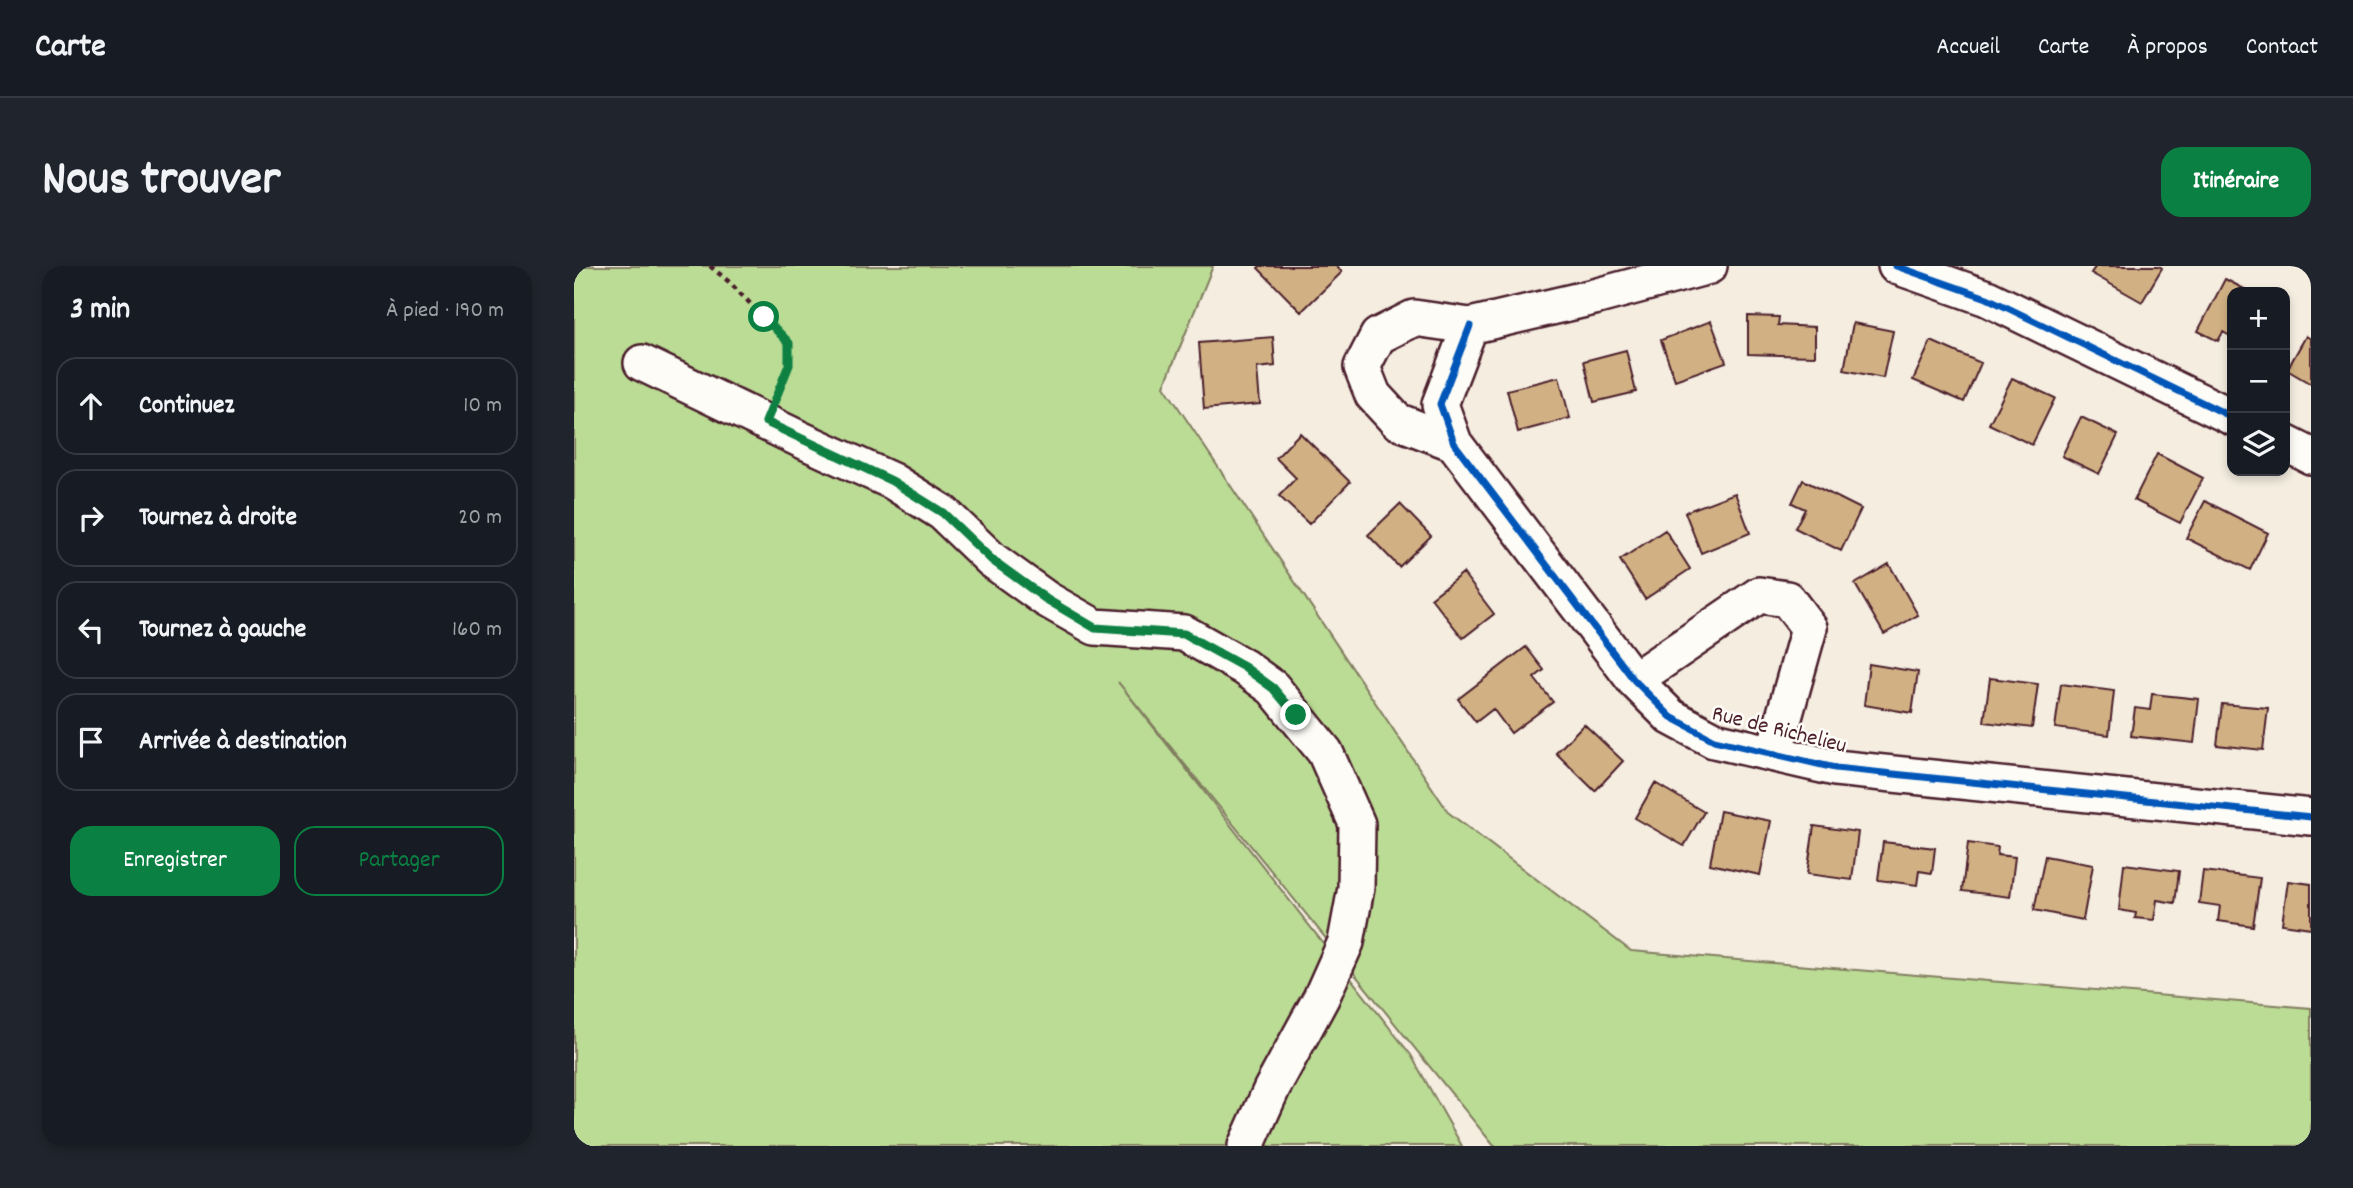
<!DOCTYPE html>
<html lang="fr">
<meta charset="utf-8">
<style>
:root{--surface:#171b24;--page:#20242c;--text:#f1f3f6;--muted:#9ea1a6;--line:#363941;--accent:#0b8043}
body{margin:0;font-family:Dekko,sans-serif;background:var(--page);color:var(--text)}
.controls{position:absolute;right:21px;top:21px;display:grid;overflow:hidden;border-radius:14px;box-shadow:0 4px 10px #0003}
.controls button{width:63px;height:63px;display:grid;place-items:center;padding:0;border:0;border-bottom:2px solid var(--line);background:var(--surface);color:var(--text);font:35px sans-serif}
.stop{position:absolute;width:21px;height:21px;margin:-16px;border:5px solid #0b8043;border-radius:50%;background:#fff}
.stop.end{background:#0b8043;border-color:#fff;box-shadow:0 2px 7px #0008}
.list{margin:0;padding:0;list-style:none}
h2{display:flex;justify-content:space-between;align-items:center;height:91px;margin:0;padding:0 28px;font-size:30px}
h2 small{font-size:23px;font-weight:400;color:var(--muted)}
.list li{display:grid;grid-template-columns:46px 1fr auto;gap:21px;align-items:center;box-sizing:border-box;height:98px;margin:0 14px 14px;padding:0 14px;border:2px solid var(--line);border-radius:21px}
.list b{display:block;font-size:26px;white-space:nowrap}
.list em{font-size:23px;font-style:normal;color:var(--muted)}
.actions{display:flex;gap:14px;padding:21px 28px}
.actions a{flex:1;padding:16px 0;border:2px solid var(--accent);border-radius:21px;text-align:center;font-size:24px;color:var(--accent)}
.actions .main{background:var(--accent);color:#fff}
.icon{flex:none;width:38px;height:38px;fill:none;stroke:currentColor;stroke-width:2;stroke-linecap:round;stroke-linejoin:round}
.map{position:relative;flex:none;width:1737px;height:880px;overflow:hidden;border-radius:21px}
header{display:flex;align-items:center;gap:42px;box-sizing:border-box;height:98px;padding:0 35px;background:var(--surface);border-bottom:2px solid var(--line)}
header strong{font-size:33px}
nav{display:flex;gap:38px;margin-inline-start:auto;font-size:24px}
.intro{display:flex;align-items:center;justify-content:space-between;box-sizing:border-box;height:168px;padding:0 42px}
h1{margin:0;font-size:49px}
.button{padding:18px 32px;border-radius:21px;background:var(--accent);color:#fff;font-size:24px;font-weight:700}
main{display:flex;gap:42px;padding:0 42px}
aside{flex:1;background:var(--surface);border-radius:21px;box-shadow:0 4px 10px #0003}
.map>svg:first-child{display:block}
.green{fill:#bbdc95;stroke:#827e60;stroke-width:2}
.building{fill:#d1b184;stroke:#4a1f2b;stroke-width:2}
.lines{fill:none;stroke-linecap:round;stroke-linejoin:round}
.minor-casing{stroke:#4a1f2b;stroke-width:40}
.path{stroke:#4a1f2b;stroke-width:4.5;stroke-dasharray:5 5;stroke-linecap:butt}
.minor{stroke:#fdfcf7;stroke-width:35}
.cycleway-casing{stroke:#fdfcf7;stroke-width:11}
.cycleway{stroke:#0057b8;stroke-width:7}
.route{stroke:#0b8043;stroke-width:9}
.labels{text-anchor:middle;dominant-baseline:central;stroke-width:5;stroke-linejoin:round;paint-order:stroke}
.street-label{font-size:23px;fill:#4a1f2b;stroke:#fdfcf7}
</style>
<header>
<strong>Carte</strong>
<nav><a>Accueil</a><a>Carte</a><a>À propos</a><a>Contact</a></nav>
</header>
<div class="intro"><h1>Nous trouver</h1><a class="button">Itinéraire</a></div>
<main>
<aside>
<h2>3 min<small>À pied · 190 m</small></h2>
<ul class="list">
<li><svg class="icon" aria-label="ahead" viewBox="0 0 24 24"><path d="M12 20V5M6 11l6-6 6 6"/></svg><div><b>Continuez</b></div><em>10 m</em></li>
<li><svg class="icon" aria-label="right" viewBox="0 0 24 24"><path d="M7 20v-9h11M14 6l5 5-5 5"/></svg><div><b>Tournez à droite</b></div><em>20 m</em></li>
<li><svg class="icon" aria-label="left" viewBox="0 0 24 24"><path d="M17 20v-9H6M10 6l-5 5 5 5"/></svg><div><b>Tournez à gauche</b></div><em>160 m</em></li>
<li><svg class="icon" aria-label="arrive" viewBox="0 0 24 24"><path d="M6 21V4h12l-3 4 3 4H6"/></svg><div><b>Arrivée à destination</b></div></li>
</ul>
<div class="actions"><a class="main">Enregistrer</a><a>Partager</a></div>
</aside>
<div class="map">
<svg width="1737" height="880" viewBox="0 0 1737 880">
<rect width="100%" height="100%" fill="#f4ede0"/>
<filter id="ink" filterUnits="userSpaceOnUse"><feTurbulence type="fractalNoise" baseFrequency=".0143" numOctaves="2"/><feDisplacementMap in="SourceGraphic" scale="14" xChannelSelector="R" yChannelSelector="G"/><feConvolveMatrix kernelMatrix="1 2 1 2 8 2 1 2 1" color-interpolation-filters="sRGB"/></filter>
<g filter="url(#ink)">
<path class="green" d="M0,0h639l-49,120 285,427 182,138 680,57v138h-817l-376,-464 293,373 51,91h-888z"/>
<path class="building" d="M686,0h76l6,6 -41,40 -43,-44z
M1522,0h63l3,2 -20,34 -51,-29z
M1651,13l25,13h-18v45l-9,-5 -5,9 -20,-10z
M1174,50l31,1 -1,8 37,2v29l-67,-2z
M1137,55l15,41 -51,18 -14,-40z
M1279,57l40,8 -10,47 -39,-8z
M1732,70l5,3v45l-24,-14z
M699,71l2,29 -18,2 3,36 -56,5 -5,-66z
M1357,75l50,22 -17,39 -51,-22z
M1052,84l10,42 -42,10 -10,-41z
M985,111l11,41 -52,14 -11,-42z
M1438,112l43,20 -23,47 -43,-21z
M1507,151l37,18 -19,39 -37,-18z
M726,167l50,49 -41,42 -30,-28 17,-18 -20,-20z
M1583,188l46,24 -23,45 -46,-23z
M1229,214l58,29 -20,42 -46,-23 10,-19 -13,-6z
M1161,227l15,40 -49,20 -16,-41z
M1631,235l63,32 -18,37 -64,-32z
M826,238l31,32 -32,31 -31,-32z
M1091,264l25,39 -45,30 -25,-39z
M1315,298l29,51 -34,19 -29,-50z
M889,307l31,41 -31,24 -32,-40z
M952,381l18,23 -10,8 19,24 -42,31 -18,-24 -17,13 -18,-23z
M1295,398l49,8 -6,41 -48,-8z
M1416,412l48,6 -6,44 -48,-6z
M1487,418l53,7 -5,44 -54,-7z
M1578,428l47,5 -5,44 -63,-7 4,-28 15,2z
M1648,438l46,4 -5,42 -46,-5z
M1010,458l39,37 -28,30 -39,-38z
M1081,517l49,29 -20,34 -49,-28z
M1146,545l51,10 -11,54 -50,-11z
M1240,560l44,6 -6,48 -45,-6z
M1309,576l52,6 -3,25 -13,-2 -2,14 -39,-5z
M1394,577l30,4 -1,8 18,2 -5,40 -48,-6z
M1471,590l48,9 -10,55 -49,-10z
M1550,598l55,7 -4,32 -18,-3 -3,20 -19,-2 1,-5 -17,-3z
M1629,605l57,7 -7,48 -35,-5 2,-15 -21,-3z
M1714,615l23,3v44l-29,-4z"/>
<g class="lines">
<g class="minor-casing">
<path id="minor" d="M1322,0l91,32 245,119
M896,60l-30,78 14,39 180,237 37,37 43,23 121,28 476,49
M68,97l160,77 90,41 51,32 49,47 54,39 49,28 89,6 60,34 29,21 52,64 32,72 -1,64 -10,54 -25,56 -49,90 -26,58
M880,177l-57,-22 -24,-26 -11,-28 16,-31 36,-18 56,8 124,-29 115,-31
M1711,177l26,13
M1060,414l125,-85 28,4 22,29 -35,125"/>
</g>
<path class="path" d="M136,0l18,15 61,62v22l-13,32"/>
<use href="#minor" class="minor"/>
<g class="cycleway-casing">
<path id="cycleway" d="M1322,0l91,32 245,119
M896,60l-30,78 14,39 180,237 37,37 43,23 121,28 476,49"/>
</g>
<use href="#cycleway" class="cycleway"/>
</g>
</g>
<g class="lines" filter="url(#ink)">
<path class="route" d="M190,51l25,26v22l-23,57 126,59 51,32 49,47 54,39 49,29 89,6 60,33 29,21 23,27"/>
</g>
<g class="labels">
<g class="street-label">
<text transform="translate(1205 465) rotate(14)">Rue de Richelieu</text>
</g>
</g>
</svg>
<div class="controls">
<button>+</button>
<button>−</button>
<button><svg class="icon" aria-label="layers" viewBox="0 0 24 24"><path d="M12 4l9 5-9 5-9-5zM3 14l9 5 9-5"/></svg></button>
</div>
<div class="stop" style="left:190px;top:51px"></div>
<div class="stop end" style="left:722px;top:449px"></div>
</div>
</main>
